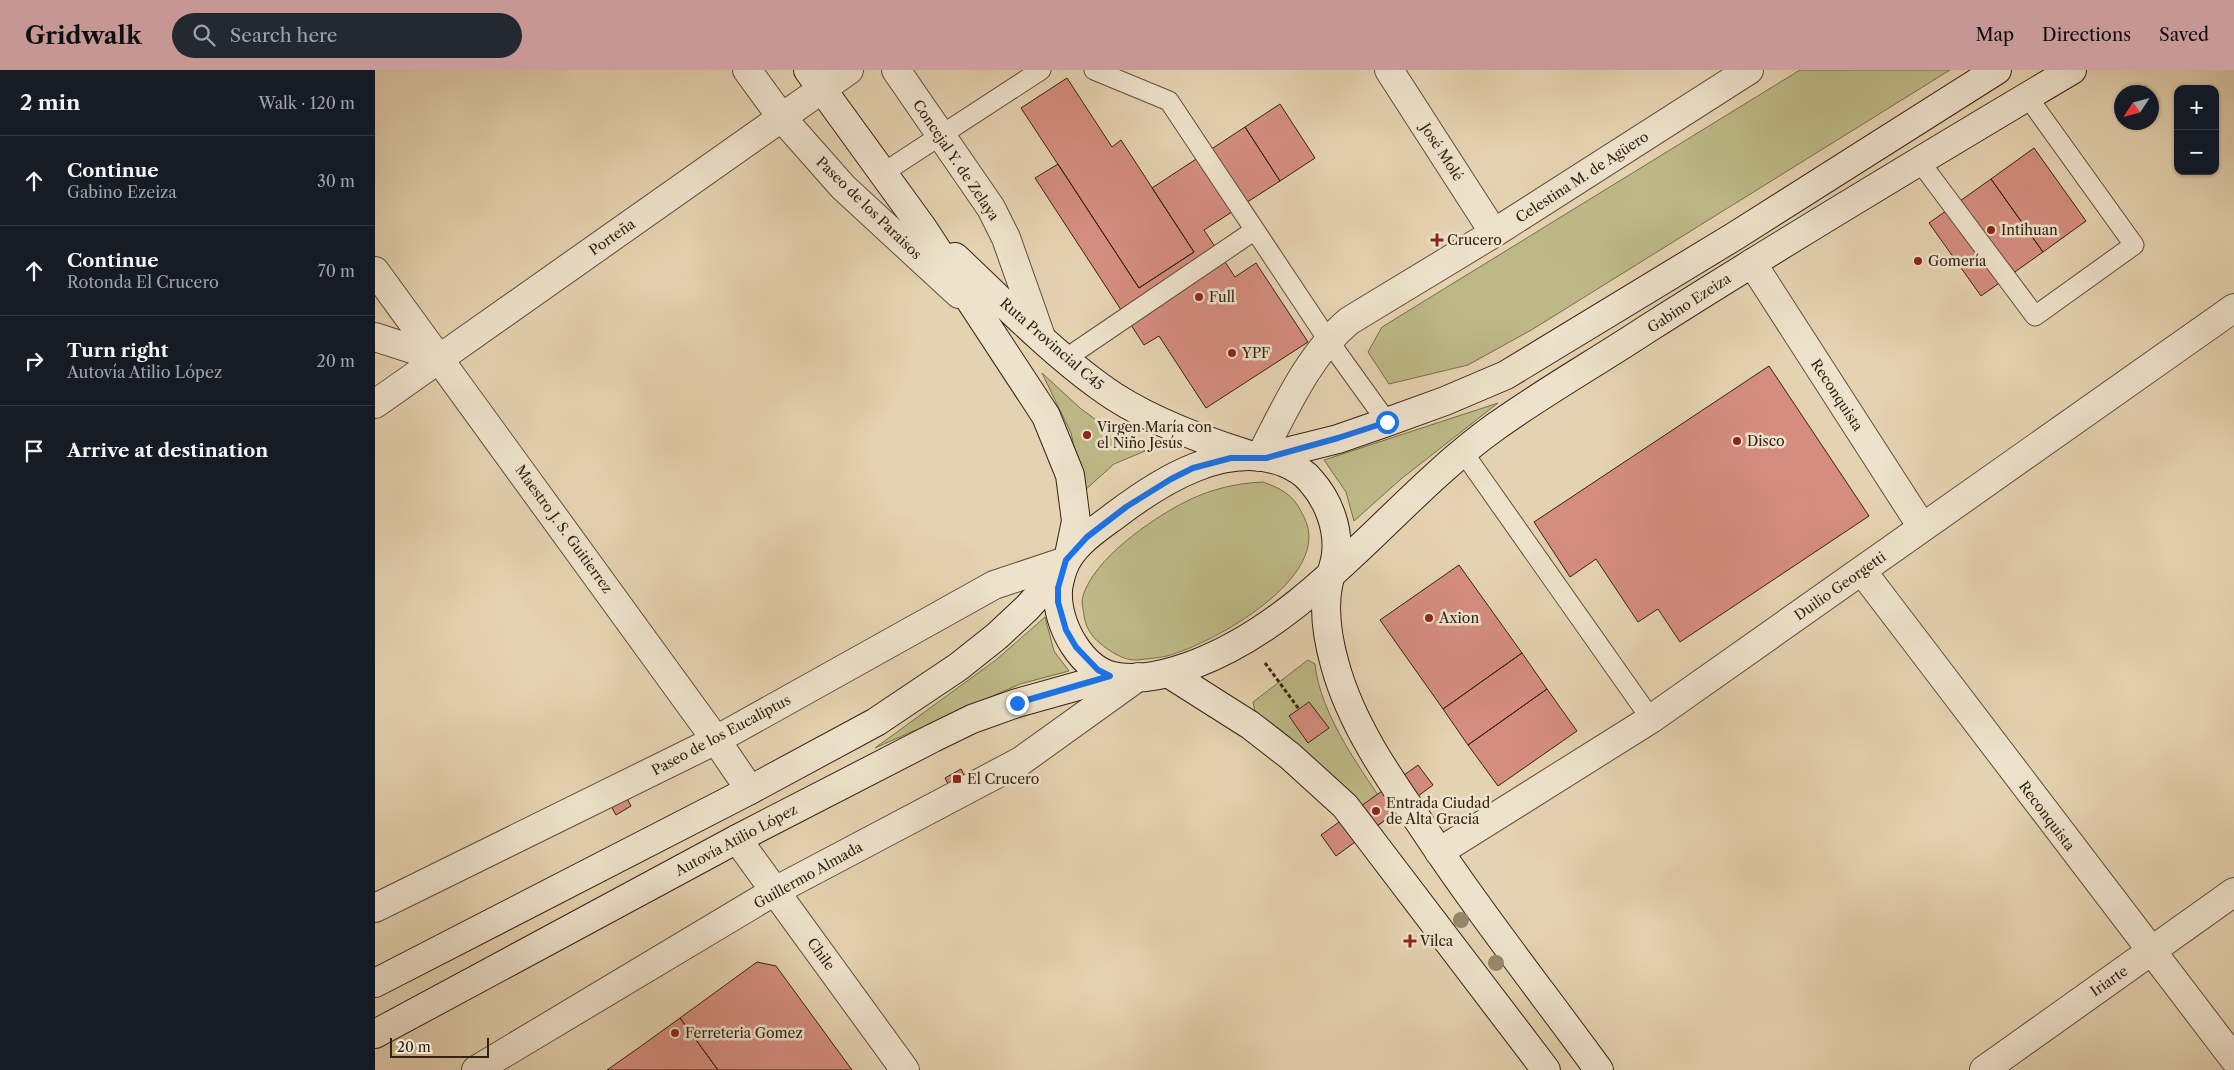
<!DOCTYPE html>
<meta charset="utf-8">
<style>
:root{--surface:#171b24;--page:#242831;--text:#f1f3f6;--muted:#9ea1a6;--line:#363941;--accent:#c59692}
body{margin:0;font-family:"Libre Caslon Text",serif;background:var(--page);color:var(--text)}
.controls{position:absolute;right:15px;top:15px;display:grid;overflow:hidden;border-radius:10px;box-shadow:0 1px 4px #0004}
.controls button{width:45px;height:45px;display:grid;place-items:center;padding:0;border:0;border-bottom:1px solid var(--line);background:var(--surface);color:var(--text);font:25px sans-serif}
.compass{position:absolute;left:1739px;top:15px;width:45px;height:45px;border-radius:50%;background:var(--surface);box-shadow:0 1px 4px #0004;rotate:234deg}
.scale{position:absolute;left:15px;bottom:12px;width:99px;box-sizing:border-box;padding-left:5px;border:2px solid #362213;border-top:0;font-size:14px;line-height:18px;white-space:nowrap;color:#362213;-webkit-text-stroke:4px #eee2cc;paint-order:stroke}
.stop{position:absolute;width:15px;height:15px;margin:-11px;border:4px solid #1a73e8;border-radius:50%;background:#fff}
.stop.end{background:#1a73e8;border-color:#fff;box-shadow:0 1px 5px #0008}
.list{margin:0;padding:0;list-style:none}
h2{display:flex;justify-content:space-between;align-items:center;height:65px;margin:0;padding:0 20px;font-size:21px}
h2 small{font-size:16px;font-weight:400;color:var(--muted)}
.list li{display:grid;grid-template-columns:32px 1fr auto;gap:15px;align-items:center;box-sizing:border-box;height:90px;padding:0 20px;border-top:1px solid var(--line)}
.list b{display:block;font-size:19px;white-space:nowrap}
.list p{margin:0;font-size:16px;white-space:nowrap;color:var(--muted)}
.list em{font-size:16px;font-style:normal;color:var(--muted)}
.icon{flex:none;width:28px;height:28px;fill:none;stroke:currentColor;stroke-width:2;stroke-linecap:round;stroke-linejoin:round}
.map{position:relative;flex:none;width:1859px;height:1000px;overflow:hidden}
header{display:flex;align-items:center;gap:30px;box-sizing:border-box;height:70px;padding:0 25px;background:var(--accent);color:#111}
header strong{font-size:24px}
nav{display:flex;gap:28px;margin-inline-start:auto;font-size:18px}
.search{width:350px;height:45px;background:var(--page);display:flex;align-items:center;gap:12px;box-sizing:border-box;padding:0 18px;border-radius:28px;color:var(--muted);font-size:19px}
main{display:flex}
aside{flex:1;background:var(--surface)}
.map>svg:first-child{display:block}
.green{fill:#bdb986;stroke:#7a6e4c}
.building{fill:#d58d7f;stroke:#362213}
.lines{fill:none;stroke-linecap:round;stroke-linejoin:round}
.service-casing{stroke:#624e3a;stroke-width:21}
.minor-casing{stroke:#624e3a;stroke-width:30}
.secondary-casing{stroke:#362213;stroke-width:30}
.path{stroke:#362213;stroke-width:3;stroke-dasharray:4 2.5;stroke-linecap:butt}
.service{stroke:#eee2cc;stroke-width:19}
.minor{stroke:#eee2cc;stroke-width:28}
.secondary{stroke:#eee2cc;stroke-width:28}
.tree{fill:#97866a}
.route{stroke:#1a73e8;stroke-width:6}
.poi-dot{fill:#8f2418;stroke:#eee2cc;stroke-width:2}
.labels{text-anchor:middle;dominant-baseline:central;stroke-width:5;stroke-linejoin:round;paint-order:stroke}
.street-label{font-size:14px;fill:#362213;stroke:#eee2cc}
.poi-label{font-size:14px;fill:#362213;stroke:#eee2cc;text-anchor:start}
</style>
<header>
<strong>Gridwalk</strong>
<div class="search"><svg class="icon" aria-label="search" viewBox="0 0 24 24"><circle cx="10" cy="10" r="6"/><path d="M15 15l6 6"/></svg>Search here</div>
<nav><a>Map</a><a>Directions</a><a>Saved</a></nav>
</header>
<main>
<aside>
<h2>2 min<small>Walk · 120 m</small></h2>
<ul class="list">
<li><svg class="icon" aria-label="ahead" viewBox="0 0 24 24"><path d="M12 20V5M6 11l6-6 6 6"/></svg><div><b>Continue</b><p>Gabino Ezeiza</p></div><em>30 m</em></li>
<li><svg class="icon" aria-label="ahead" viewBox="0 0 24 24"><path d="M12 20V5M6 11l6-6 6 6"/></svg><div><b>Continue</b><p>Rotonda El Crucero</p></div><em>70 m</em></li>
<li><svg class="icon" aria-label="right" viewBox="0 0 24 24"><path d="M7 20v-9h11M14 6l5 5-5 5"/></svg><div><b>Turn right</b><p>Autovía Atilio López</p></div><em>20 m</em></li>
<li><svg class="icon" aria-label="arrive" viewBox="0 0 24 24"><path d="M6 21V4h12l-3 4 3 4H6"/></svg><div><b>Arrive at destination</b></div></li>
</ul>
</aside>
<div class="map">
<svg width="1859" height="1000" viewBox="0 0 1859 1000">
<rect width="100%" height="100%" fill="#e5d2b0"/>
<filter id="stains"><feTurbulence type="fractalNoise" baseFrequency=".004" numOctaves="4"/><feColorMatrix values="0 0 0 0 .2 0 0 0 0 .09 0 0 0 0 .02 0 0 0 .5 -.17"/></filter>
<radialGradient id="worn" r=".72"><stop offset=".6" stop-color="#630" stop-opacity="0"/><stop offset="1" stop-color="#630" stop-opacity=".3"/></radialGradient>
<path class="green" d="M1425,0h150l-417,259 -65,36 -79,19 -21,-32 14,-25z
M667,303l38,35 27,20 38,23 -31,13 -30,27 -13,-58z
M1123,333l-97,76 -47,42 -8,-29 -22,-32z
M888,412c22,8 31,14 41,35 31,60 -92,127 -137,139 -9,2 -21,3 -30,4 -13,1 -28,-9 -37,-17 -9,-6 -15,-18 -16,-28 -1,-6 -3,-14 -1,-19 11,-37 66,-75 100,-93 25,-13 52,-20 80,-21z
M670,547l9,34 15,20 -49,13 -145,64 121,-88z
M933,590l7,4c5,51 48,109 77,151l-17,13c-35,-44 -72,-86 -120,-116l-2,-10z"/>
<path class="building" d="M692,8l45,69 9,-7 73,112 -55,36 -118,-180z
M905,34l35,54 -35,23 -35,-54z
M870,57l35,54 -76,49 31,47 21,-14 52,79 -102,66 -47,-72 -15,9 -109,-167 23,-14 81,124 55,-36 -42,-64z
M1659,78l52,73 -43,31 -52,-73z
M1616,109l52,73 -62,44 -52,-73z
M1394,296l100,150 -189,126 -22,-33 -20,13 -42,-63 -26,18 -36,-55z
M1084,495l63,88 -79,56 -63,-89z
M1147,583l25,36 -79,56 -25,-36z
M1172,619l30,42 -79,55 -30,-41z
M934,632l20,26 -21,15 -19,-27z
M1043,695l15,20 -97,71 -15,-21z
M586,699l7,14 -16,9 -7,-14z
M249,723l7,13 -15,9 -8,-14z
M382,892l19,4 76,104h-134l-38,-52z
M305,948l38,52h-111l30,-21z"/>
<g class="lines">
<g class="service-casing">
<path id="service" d="M719,0l75,31 159,239 59,82
M1545,92l115,154 99,-71 -107,-149
M508,103l158,-103
M690,289l190,-129
M1088,382l188,267"/>
</g>
<g class="minor-casing">
<path id="minor" d="M372,0l35,48 61,69 116,107
M521,0l95,138 15,30 35,99
M1014,0l105,163
M1377,193l170,264
M0,201l341,469 34,50
M0,267l65,21
M0,334l474,-334
M885,387c24,-46 49,-103 89,-136l145,-88 255,-163
M1487,501l372,488
M362,769l168,231
M1064,782l212,-133 583,-411
M0,838l341,-168 278,-155 72,-24
M101,1000l299,-179 246,-130 117,-84
M1609,1000l250,-178"/>
</g>
<g class="secondary-casing">
<path id="secondary" d="M433,0l114,157 124,189 24,59 6,46 -7,34
M580,187c47,44 92,91 144,129 40,30 100,53 148,68
M891,387l72,-18 49,-17 58,-21 61,-26 229,-139 262,-166
M793,603l82,52 40,31 55,50 201,264
M0,913l375,-193 126,-68 82,-55 39,-31 30,-28 36,-40
M0,964l362,-195 196,-101 39,-19 45,-16 93,-26
M1224,1000c-60,-82 -123,-162 -179,-247 -34,-49 -69,-100 -85,-158 -7,-25 -12,-53 -7,-79 2,-11 7,-21 8,-32 3,-26 -8,-54 -25,-73 -7,-9 -18,-15 -28,-19 -58,-21 -121,18 -166,52 -20,15 -46,31 -54,55 -2,5 -5,17 -5,22 -2,34 25,82 60,86 26,4 53,-4 77,-13 120,-46 198,-164 300,-237 49,-35 102,-65 152,-98 140,-89 282,-174 425,-259"/>
</g>
<path class="path" d="M890,593l34,46"/>
<use href="#service" class="service"/>
<use href="#minor" class="minor"/>
<use href="#secondary" class="secondary"/>
</g>
<g class="tree">
<circle cx="1086" cy="850" r="8"/>
<circle cx="1121" cy="893" r="8"/>
</g>
<g class="lines">
<path class="route" d="M642,633l93,-27 -12,-6 -22,-23 -10,-17 -8,-28v-14l8,-28 21,-23 39,-30 45,-28 22,-11 38,-10h35l72,-20 49,-16"/>
</g>
<g class="poi-dot">
<circle cx="1616" cy="160" r="5"/>
<path d="M1059.5 162.5h5v5h5v5h-5v5h-5v-5h-5v-5h5z"/>
<circle cx="1543" cy="191" r="5"/>
<circle cx="824" cy="227" r="5"/>
<circle cx="857" cy="283" r="5"/>
<circle cx="712" cy="365" r="5"/>
<circle cx="1362" cy="371" r="5"/>
<circle cx="1054" cy="548" r="5"/>
<rect x="577" y="704" width="10" height="10" rx="2.5"/>
<circle cx="1001" cy="741" r="5"/>
<path d="M1032.5 863.5h5v5h5v5h-5v5h-5v-5h-5v-5h5z"/>
<circle cx="300" cy="963" r="5"/>
</g>
<g class="labels">
<g class="street-label">
<text transform="translate(1067 82) rotate(57)">José Molé</text>
<text transform="translate(581 90) rotate(56)">Concejal Y. de Zelaya</text>
<text transform="translate(1207 107) rotate(-33)">Celestina M. de Agüero</text>
<text transform="translate(494 138) rotate(44)">Paseo de los Paraisos</text>
<text transform="translate(237 167) rotate(-35)">Porteña</text>
<text transform="translate(1314 233) rotate(-33)">Gabino Ezeiza</text>
<text transform="translate(677 274) rotate(41)">Ruta Provincial C45</text>
<text transform="translate(1462 325) rotate(57)">Reconquista</text>
<text transform="translate(189 459) rotate(54)">Maestro J. S. Guitierrez</text>
<text transform="translate(1465 516) rotate(-35)">Duilio Georgetti</text>
<text transform="translate(346 665) rotate(-28)">Paseo de los Eucaliptus</text>
<text transform="translate(1672 746) rotate(53)">Reconquista</text>
<text transform="translate(361 770) rotate(-28)">Autovía Atilio López</text>
<text transform="translate(433 805) rotate(-29)">Guillermo Almada</text>
<text transform="translate(446 884) rotate(54)">Chile</text>
<text transform="translate(1734 911) rotate(-35)">Iriarte</text>
</g>
<g class="poi-label">
<text x="1626" y="160">Intihuan</text>
<text x="1072" y="170">Crucero</text>
<text x="1553" y="191">Gomería</text>
<text x="834" y="227">Full</text>
<text x="867" y="283">YPF</text>
<text x="722" y="357">Virgen María con<tspan x="722" dy="16">el Niño Jesús</tspan></text>
<text x="1372" y="371">Disco</text>
<text x="1064" y="548">Axion</text>
<text x="592" y="709">El Crucero</text>
<text x="1011" y="733">Entrada Ciudad<tspan x="1011" dy="16">de Alta Gracia</tspan></text>
<text x="1045" y="871">Vilca</text>
<text x="310" y="963">Ferreteria Gomez</text>
</g>
</g>
<rect width="100%" height="100%" filter="url(#stains)"/>
<rect width="100%" height="100%" fill="url(#worn)"/>
</svg>
<div class="controls">
<button>+</button>
<button>−</button>
</div>
<svg class="compass" viewBox="-18 -18 36 36"><path d="M0-13l5 13h-10z" fill="#e53935"/><path d="M0 13l5-13h-10z" fill="#9ea1a6"/></svg>
<div class="scale">20 m</div>
<div class="stop" style="left:1012px;top:352px"></div>
<div class="stop end" style="left:642px;top:633px"></div>
</div>
</main>
